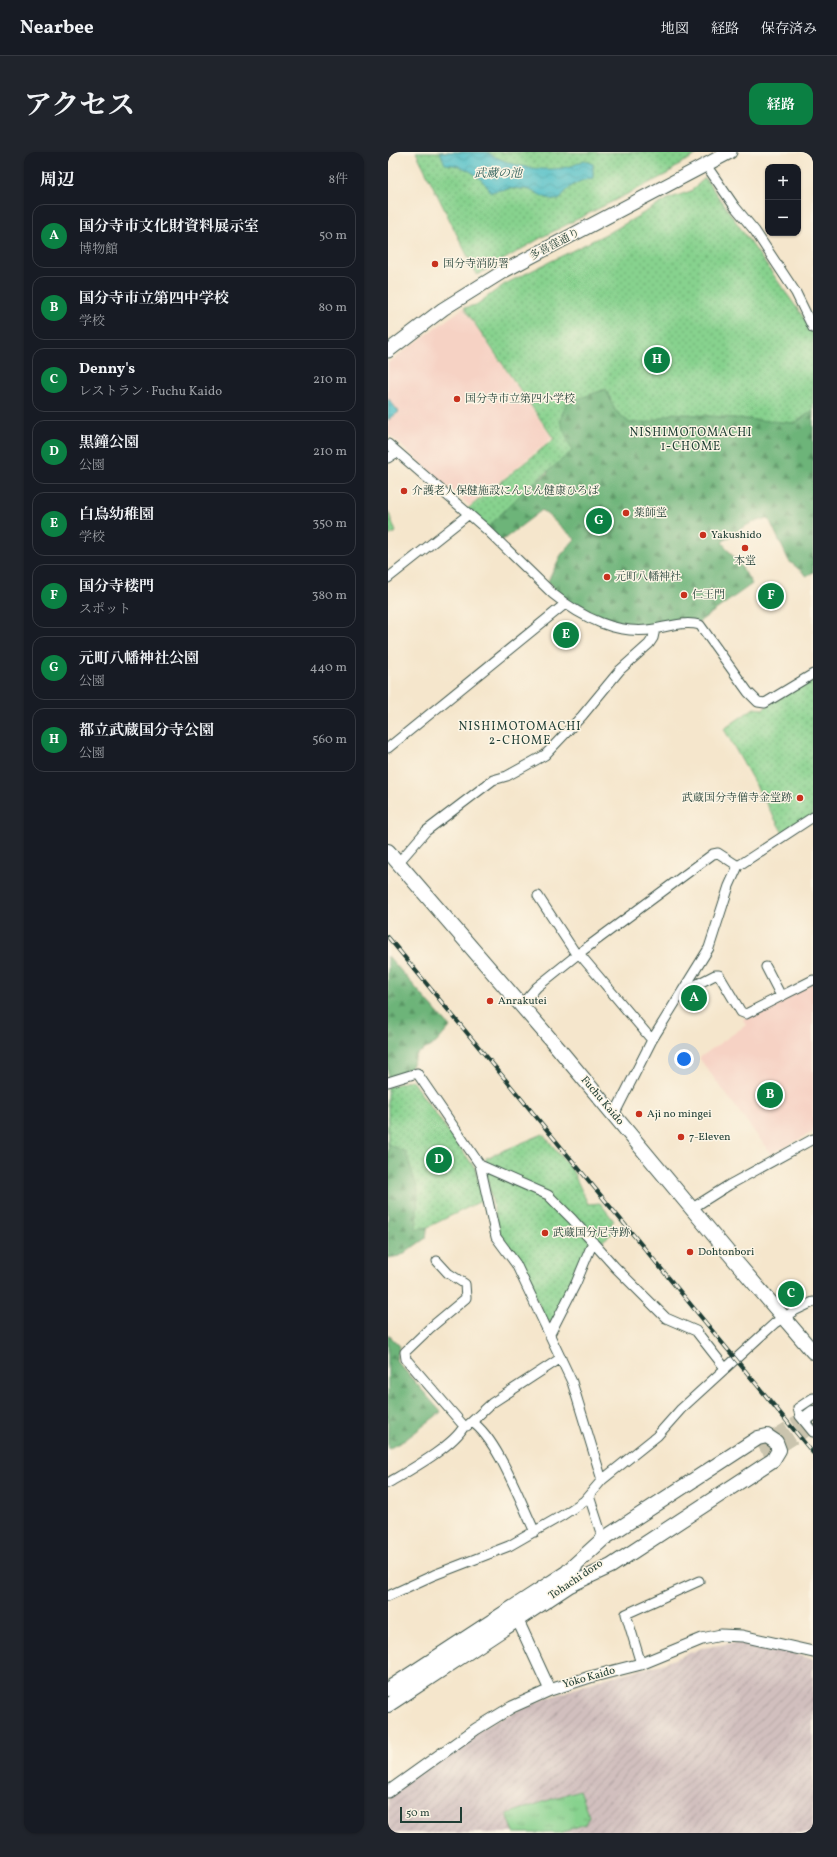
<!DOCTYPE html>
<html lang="ja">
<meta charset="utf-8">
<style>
:root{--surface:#171b24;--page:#20242c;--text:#f1f3f6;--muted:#9ea1a6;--line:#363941;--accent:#0b8043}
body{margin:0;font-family:Vollkorn,"Noto Serif JP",serif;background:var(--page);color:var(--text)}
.controls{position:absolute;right:12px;top:12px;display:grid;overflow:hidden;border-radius:8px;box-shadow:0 1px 3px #0004}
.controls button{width:36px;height:36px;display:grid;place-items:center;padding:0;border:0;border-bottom:1px solid var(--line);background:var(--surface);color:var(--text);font:20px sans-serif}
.scale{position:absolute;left:12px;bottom:10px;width:62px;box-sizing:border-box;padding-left:4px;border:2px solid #1f3d34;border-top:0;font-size:11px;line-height:14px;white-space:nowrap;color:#1f3d34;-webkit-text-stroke:3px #fcf5e5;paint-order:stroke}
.you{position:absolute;left:296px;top:907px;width:14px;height:14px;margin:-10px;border:3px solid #fff;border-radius:50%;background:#1a73e8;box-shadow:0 0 0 6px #1a73e833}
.badge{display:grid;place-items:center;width:26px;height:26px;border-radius:50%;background:var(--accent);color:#fff;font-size:13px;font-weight:700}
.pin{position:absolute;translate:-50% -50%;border:2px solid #fff;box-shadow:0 1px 4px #0006}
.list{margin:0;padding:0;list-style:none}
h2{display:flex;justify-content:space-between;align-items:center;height:52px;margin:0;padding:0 16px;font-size:17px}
h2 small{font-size:13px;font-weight:400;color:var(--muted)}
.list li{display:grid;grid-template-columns:26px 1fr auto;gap:12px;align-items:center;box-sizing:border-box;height:64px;margin:0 8px 8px;padding:0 8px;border:1px solid var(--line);border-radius:12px}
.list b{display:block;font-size:15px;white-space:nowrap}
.list p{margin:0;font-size:13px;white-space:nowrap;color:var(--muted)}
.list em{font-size:13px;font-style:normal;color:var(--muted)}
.map{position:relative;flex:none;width:425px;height:1681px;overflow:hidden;border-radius:12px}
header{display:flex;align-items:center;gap:24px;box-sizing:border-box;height:56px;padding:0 20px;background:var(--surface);border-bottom:1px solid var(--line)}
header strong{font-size:19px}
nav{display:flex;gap:22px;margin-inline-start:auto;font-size:14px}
.intro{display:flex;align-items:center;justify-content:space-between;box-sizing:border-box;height:96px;padding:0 24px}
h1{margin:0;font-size:28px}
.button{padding:10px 18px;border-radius:12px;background:var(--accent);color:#fff;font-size:14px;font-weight:700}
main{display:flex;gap:24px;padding:0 24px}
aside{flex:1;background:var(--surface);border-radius:12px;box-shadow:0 1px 3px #0004}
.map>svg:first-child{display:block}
.built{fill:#f6d2c4}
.industrial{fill:url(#industrial-furrows)}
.grass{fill:url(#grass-tufts);stroke:#538861}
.forest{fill:url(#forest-firs);stroke:#467856}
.park{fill:url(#park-dots);stroke:#538861}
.garden{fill:#87d28e;stroke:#538861}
.water{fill:url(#water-waves);stroke:#387e7e}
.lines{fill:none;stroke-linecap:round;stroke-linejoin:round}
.primary-tunnel{stroke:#cac4ae;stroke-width:14;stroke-dasharray:14 7;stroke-linecap:butt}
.minor-casing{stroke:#3f564b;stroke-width:11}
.tertiary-casing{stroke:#3f564b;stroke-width:13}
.secondary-casing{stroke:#3f564b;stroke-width:15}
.primary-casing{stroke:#3f564b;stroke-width:16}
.minor{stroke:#fff;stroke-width:9}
.tertiary{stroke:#fff;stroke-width:11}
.secondary{stroke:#fff;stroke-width:13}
.primary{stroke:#fff;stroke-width:14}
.rail-casing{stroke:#1f3d34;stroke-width:4}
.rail{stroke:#fcf5e5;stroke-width:2.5;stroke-dasharray:8;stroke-linecap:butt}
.poi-dot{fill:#c8321e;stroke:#fcf5e5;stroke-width:1.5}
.labels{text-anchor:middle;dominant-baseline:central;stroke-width:3;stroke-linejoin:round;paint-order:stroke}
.street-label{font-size:11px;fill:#1f3d34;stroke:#fcf5e5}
.poi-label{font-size:11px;fill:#1f3d34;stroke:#fcf5e5;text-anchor:start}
.water-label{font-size:12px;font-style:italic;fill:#2c5e59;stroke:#fcf5e5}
.neighbourhood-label{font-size:12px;letter-spacing:1px;fill:#1f3d34;stroke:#fcf5e5}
</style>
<header>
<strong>Nearbee</strong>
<nav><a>地図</a><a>経路</a><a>保存済み</a></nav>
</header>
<div class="intro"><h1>アクセス</h1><a class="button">経路</a></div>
<main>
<aside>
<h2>周辺<small>8件</small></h2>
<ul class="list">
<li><span class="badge">A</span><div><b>国分寺市文化財資料展示室</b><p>博物館</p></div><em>50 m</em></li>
<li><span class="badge">B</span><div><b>国分寺市立第四中学校</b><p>学校</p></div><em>80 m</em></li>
<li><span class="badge">C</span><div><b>Denny's</b><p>レストラン · Fuchu Kaido</p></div><em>210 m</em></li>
<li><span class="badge">D</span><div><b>黒鐘公園</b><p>公園</p></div><em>210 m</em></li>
<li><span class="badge">E</span><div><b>白鳥幼稚園</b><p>学校</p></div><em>350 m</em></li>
<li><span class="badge">F</span><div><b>国分寺楼門</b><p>スポット</p></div><em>380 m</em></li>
<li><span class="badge">G</span><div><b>元町八幡神社公園</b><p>公園</p></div><em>440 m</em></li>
<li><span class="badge">H</span><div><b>都立武蔵国分寺公園</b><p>公園</p></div><em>560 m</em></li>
</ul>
</aside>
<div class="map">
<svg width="425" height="1681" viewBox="0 0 425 1681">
<defs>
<pattern id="industrial-furrows" width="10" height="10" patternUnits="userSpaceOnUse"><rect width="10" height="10" fill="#d1bfbe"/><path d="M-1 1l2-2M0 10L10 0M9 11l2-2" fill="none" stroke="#a99c9b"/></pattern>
<pattern id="grass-tufts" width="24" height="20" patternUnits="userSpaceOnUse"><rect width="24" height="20" fill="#87d28e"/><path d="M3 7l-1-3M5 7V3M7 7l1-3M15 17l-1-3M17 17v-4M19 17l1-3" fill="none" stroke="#6eac75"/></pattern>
<pattern id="forest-firs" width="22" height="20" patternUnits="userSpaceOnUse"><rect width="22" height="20" fill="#6db479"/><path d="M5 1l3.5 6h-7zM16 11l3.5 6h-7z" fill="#599464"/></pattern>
<pattern id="park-dots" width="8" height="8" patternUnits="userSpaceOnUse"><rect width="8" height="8" fill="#87d28e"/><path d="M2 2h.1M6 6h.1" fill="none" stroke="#6eac75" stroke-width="1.8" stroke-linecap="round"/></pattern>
<pattern id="water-waves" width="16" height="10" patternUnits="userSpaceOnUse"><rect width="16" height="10" fill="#52c0c7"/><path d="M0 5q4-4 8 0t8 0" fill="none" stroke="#439da2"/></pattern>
</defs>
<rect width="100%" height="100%" fill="#fcf5e5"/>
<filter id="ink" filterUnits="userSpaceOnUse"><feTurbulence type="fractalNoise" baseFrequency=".025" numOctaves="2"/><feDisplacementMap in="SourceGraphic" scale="8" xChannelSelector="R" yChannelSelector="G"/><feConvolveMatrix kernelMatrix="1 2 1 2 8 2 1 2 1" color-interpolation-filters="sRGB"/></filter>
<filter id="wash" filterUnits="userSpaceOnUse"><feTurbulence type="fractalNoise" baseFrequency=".012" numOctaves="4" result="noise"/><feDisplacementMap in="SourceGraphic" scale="16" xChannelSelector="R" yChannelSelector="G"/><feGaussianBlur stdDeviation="0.9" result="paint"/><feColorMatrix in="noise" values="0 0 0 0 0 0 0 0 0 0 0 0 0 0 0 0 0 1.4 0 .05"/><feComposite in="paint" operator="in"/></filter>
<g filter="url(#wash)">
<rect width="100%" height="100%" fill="#f5e6cc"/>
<path class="built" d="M75,156l89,130 -82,68 -82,-72v-71z
M425,830v150l-42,22 -72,-96 47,-33 -3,-6z"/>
<path class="industrial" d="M357,1490l27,5 41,12v174h-425v-39l106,-73 51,-22 57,-20 60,-15 40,-16 24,-4z"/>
<path class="grass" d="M191,1638l10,26 -4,8 -25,9h-46l-7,-19z"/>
<path class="forest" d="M218,237l9,21 15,13 20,-1 23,-9 122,10 18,-13v162l-6,4 -18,-15 -20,-42c-18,0 -33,13 -47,23l21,27 9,15 -56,40 -69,6 -62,-26 -17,-23 13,-26 14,-16 -33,-29 -42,32 -14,-13 37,-37 25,-19 17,-70z
M0,804l62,71 -14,16 -19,11 -9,18 -20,6z
M0,964l14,6 26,101 -2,15 -26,18 -12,2z
M0,1182l12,12 -4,14 45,52 -36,28 -17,9z"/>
<path class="park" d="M28,0h285l-18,10 -16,12 -123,62 -67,39z
M317,26l108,153v79l-18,13 -122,-10 -23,9 -20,1 -15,-13 -9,-21 -40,14 -6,18 12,30 -49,41 -37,37 -21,-18 89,-72 -90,-131 12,-3 29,-21 109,-54 54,-31 23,-8z
M0,359l8,21 -8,4z
M425,522v143l-29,18 -60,-106 30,-21 9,1z
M23,928l64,88 8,32 -55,27 -12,2 2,-38 -12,-39 -18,-8v-57z
M155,982l29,36 16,34 12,-1 14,18 -3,3 5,6 -17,14 -7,-7 -19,46 -19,37 -7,2 -31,-67 -16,-20 -14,-61v-16z"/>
<path class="garden" d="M40 1006a8 8 0 1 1 16 0a8 8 0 1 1-16 0Z"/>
<path class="water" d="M52,0h47c21,14 55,21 80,15 6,-1 12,-4 17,-7l9,4v14c-16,2 -25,9 -34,22 -13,0 -18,-6 -30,-10 -12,-3 -26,-1 -38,2 -11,-17 -26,-27 -46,-28z
M0,246l11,14 -11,8z"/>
</g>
<g filter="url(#ink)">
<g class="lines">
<path class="primary-tunnel" d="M370,1295l51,-31
M376,1304l49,-31"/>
<g class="minor-casing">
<path id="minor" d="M318,13l29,42 20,24 41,62 17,35
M0,292l98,85 67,65c28,23 65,42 102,35 15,-3 30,-8 45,-4l48,67 10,10 7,1 48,-29
M0,306l9,-6
M0,426l81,-64
M0,596l177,-144
M10,711l28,-32 67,-51 14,-4 38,-21 37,-39 38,-46 29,-26 4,-6 2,-9
M150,744l36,55 8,6 70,83
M378,815l15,29
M294,840l33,-17h4l22,37 5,2 67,-34
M133,853l16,-18 41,-33 135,-100 5,-1 20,13
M0,930l29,-9 63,92 16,72 20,27 56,118 30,98
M226,963l38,-75 57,-92 20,-62 9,-20 75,-49
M92,1013l68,30 24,24 43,48 51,51 30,13 29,37
M303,1057l38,-24 84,-46
M49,1109l11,12 17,11 1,14 -36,30 -25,24 1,7 58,67
M162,1182l26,-51 17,-41
M425,1246l-15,10 2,8 13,16
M84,1270c25,16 49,81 63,110
M0,1331c20,-12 66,-37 76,-57h3l25,-23 69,-45
M201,1344l14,43
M0,1444l46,-21 75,-29 54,-31 21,-14 18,-21 55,-44 24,-27 94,-86 19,-12 19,-9
M253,1512l-15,-50 73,-33"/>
</g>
<g class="tertiary-casing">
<path id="tertiary" d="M126,1460l36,78
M0,1640l88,-63 36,-22 38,-17 40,-13 51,-13 61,-25 19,-4 21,1 71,16"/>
</g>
<g class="secondary-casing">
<path id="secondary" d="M0,199l55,-42 61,-38 226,-119"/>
</g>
<g class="primary-casing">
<path id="primary" d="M0,699l170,197 179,215 76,89
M421,1264l4,-3
M178,1435l45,-21 162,-106 6,-10 -3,-8 -9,-6 -9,2 -155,101 -35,32
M0,1537l187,-122
M0,1553l185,-122"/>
</g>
<use href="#minor" class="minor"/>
<use href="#tertiary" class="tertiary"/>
<use href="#secondary" class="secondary"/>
<use href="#primary" class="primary"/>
<g class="rail-casing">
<path id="rail" d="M0,785l425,516"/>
</g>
<use href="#rail" class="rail"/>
</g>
</g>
<g class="poi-dot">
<circle cx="47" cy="112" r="4"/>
<circle cx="69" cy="247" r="4"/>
<circle cx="16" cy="339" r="4"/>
<circle cx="238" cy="361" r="4"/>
<circle cx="315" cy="383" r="4"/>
<circle cx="357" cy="396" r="4"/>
<circle cx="219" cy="425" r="4"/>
<circle cx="296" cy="443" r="4"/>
<circle cx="412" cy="646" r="4"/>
<circle cx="102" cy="849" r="4"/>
<circle cx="251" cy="962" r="4"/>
<circle cx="293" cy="985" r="4"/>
<circle cx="157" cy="1081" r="4"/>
<circle cx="302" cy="1100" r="4"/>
</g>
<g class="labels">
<g class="street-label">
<text transform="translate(167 93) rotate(-28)">多喜窪通り</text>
<text transform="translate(214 949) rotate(50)">Fuchu Kaido</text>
<text transform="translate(188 1428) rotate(-34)">Tohachi doro</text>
<text transform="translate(201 1526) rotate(-16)">Yoko Kaido</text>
</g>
<g class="poi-label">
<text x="55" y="112">国分寺消防署</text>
<text x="77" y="247">国分寺市立第四小学校</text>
<text x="24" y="339">介護老人保健施設にんじん健康ひろば</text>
<text x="246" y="361">薬師堂</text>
<text x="323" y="383">Yakushido</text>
<text x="357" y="409" text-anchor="middle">本堂</text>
<text x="227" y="425">元町八幡神社</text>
<text x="304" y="443">仁王門</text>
<text x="404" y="646" text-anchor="end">武蔵国分寺僧寺金堂跡</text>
<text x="110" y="849">Anrakutei</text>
<text x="259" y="962">Aji no mingei</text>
<text x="301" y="985">7-Eleven</text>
<text x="165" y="1081">武蔵国分尼寺跡</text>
<text x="310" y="1100">Dohtonbori</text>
</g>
<g class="water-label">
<text x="110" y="22">武蔵の池</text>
</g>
<g class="neighbourhood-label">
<text x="303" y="281">NISHIMOTOMACHI<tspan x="303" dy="14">1-CHOME</tspan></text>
<text x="132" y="575">NISHIMOTOMACHI<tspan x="132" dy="14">2-CHOME</tspan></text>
</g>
</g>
</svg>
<div class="controls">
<button>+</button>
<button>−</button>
</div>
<div class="scale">50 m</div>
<div class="you"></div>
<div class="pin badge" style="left:306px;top:846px">A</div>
<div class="pin badge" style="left:382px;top:943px">B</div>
<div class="pin badge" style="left:403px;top:1142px">C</div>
<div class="pin badge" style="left:51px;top:1008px">D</div>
<div class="pin badge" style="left:178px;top:483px">E</div>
<div class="pin badge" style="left:383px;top:444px">F</div>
<div class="pin badge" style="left:211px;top:369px">G</div>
<div class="pin badge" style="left:269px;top:208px">H</div>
</div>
</main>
